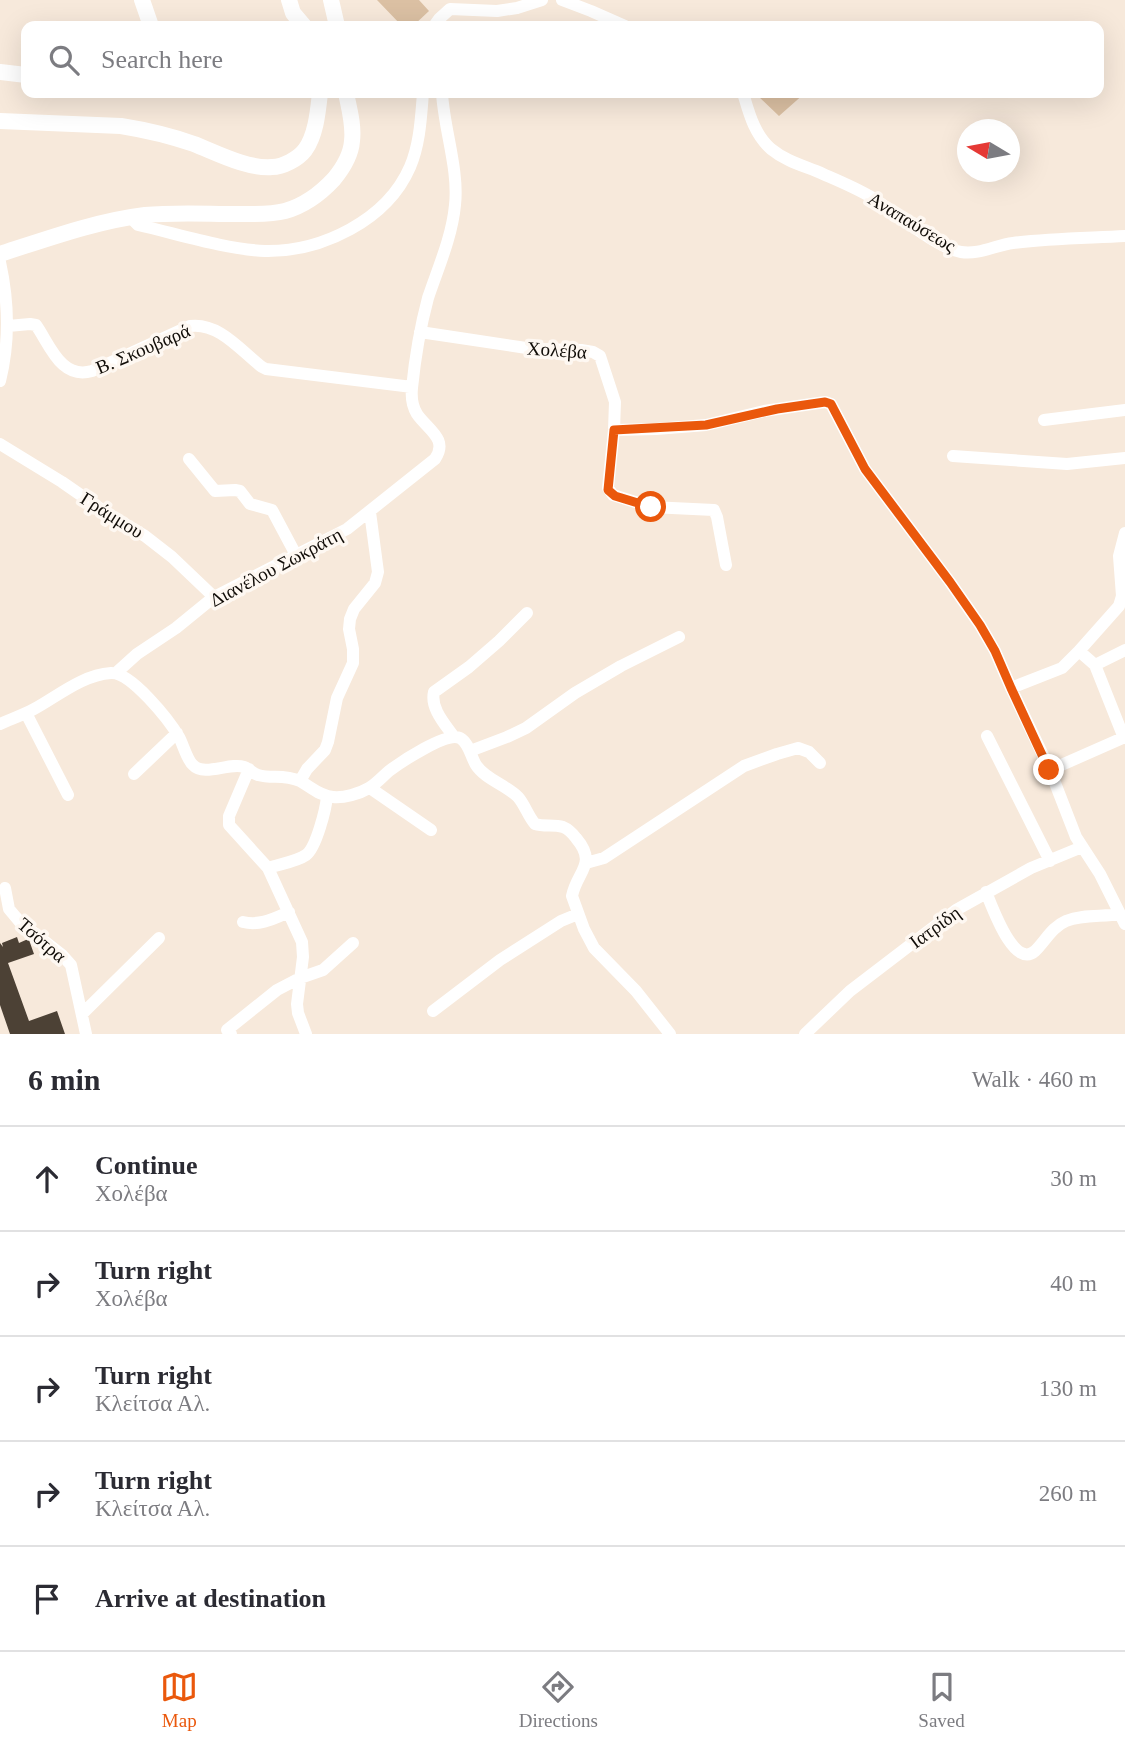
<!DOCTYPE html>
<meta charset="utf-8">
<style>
:root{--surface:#fff;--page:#f7f7f7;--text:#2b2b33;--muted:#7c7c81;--line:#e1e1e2;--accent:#ea580c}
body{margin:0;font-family:Georgia,serif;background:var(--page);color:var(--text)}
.compass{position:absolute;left:957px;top:119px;width:63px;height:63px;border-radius:50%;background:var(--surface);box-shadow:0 7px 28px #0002;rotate:280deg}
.stop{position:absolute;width:21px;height:21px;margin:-16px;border:5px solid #ea580c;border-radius:50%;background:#fff}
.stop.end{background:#ea580c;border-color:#fff;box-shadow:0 2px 7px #0008}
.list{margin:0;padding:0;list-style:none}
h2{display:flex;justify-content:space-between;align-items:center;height:91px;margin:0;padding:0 28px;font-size:30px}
h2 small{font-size:23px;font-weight:400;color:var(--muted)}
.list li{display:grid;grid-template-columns:46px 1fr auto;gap:21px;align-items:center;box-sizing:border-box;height:105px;padding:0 28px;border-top:2px solid var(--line)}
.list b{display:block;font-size:26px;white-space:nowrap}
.list p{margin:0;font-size:23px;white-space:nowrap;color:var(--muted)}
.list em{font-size:23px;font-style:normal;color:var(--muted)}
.icon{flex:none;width:38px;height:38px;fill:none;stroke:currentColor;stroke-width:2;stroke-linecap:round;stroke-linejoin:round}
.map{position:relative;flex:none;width:1125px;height:1034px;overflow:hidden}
.search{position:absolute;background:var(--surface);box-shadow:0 7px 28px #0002;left:21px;right:21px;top:21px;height:77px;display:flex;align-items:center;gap:18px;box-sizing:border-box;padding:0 24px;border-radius:14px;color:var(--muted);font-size:26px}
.sheet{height:616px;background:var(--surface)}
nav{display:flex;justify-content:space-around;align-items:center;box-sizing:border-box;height:98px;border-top:2px solid var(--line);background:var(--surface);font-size:19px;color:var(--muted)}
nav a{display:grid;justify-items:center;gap:4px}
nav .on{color:var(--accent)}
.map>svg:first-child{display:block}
.green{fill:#dbc0a3}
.building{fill:#4c4135}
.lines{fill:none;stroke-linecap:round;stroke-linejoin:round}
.minor{stroke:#fff;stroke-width:12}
.secondary{stroke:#fff;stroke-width:16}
.route{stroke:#ea580c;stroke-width:9}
.labels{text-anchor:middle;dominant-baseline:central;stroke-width:7;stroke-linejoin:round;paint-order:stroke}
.street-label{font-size:19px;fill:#100c07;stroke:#fef8f2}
</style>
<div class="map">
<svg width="1125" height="1034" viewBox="0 0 1125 1034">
<rect width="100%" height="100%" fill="#f7e9db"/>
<path class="green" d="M377,0h42l10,11 -16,15h-11z
M755,93h50l-26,23z"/>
<path class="building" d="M17,937l2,6 9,-4 1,1 5,14 -26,9 21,58 28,-10 8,23h-55l-10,-29v-62l3,4 -1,-4z"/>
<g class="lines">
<path class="minor" d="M562,0l29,11 34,15
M434,26l5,-7 11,-10 47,2 20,-3 25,-8
M743,93c6,20 11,41 28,56 16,13 34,17 52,25 16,7 33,14 48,23 24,15 65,51 90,55 18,3 35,-7 52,-9 37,-5 75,-5 112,-7
M131,218l7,7c40,9 86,24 127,26 57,1 122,-31 145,-84 10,-23 11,-50 13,-74
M0,262c9,41 10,79 0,119
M8,326l22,-2 6,1c14,20 25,55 56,46l98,-45c29,-4 51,25 72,41l4,2 146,18
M420,332l113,17 48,1 12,2 7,4 15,46 -1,28 -6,58 5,7 38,12 63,3 3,7 9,48
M1044,420l81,-10
M614,430l42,-1 50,-4 58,-14 61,-9 6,2 34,65 85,113 30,43 15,26 16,37 39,82 26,67 24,37 25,50
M0,444l62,38 46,32 37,22 27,21 42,40
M953,456l114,8 58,-6
M189,459l26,32 20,-1 5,1 10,13 22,6 24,45
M1079,651l16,14 29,73
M1095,665l30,-15
M116,673l21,-19 39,-26 38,-31 133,-68 88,-70c14,-20 -8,-30 -18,-45 -5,-8 -6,-16 -5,-26 3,-30 8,-60 16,-90 10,-30 24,-61 27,-93 4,-35 -11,-76 -13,-112
M1011,688l51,-20 17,-17 40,-45 3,-10 -3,-40 6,-23
M26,713l42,82
M0,724c11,-5 23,-9 34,-15 24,-13 48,-34 77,-36 20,-1 58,47 68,64 4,7 8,23 14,28 11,12 37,-3 51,2 6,2 9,7 14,8 14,4 25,-1 42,6 11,6 20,15 33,16 11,1 26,-3 36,-9 7,-4 13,-11 20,-17 12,-9 57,-39 71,-33 9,5 11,19 16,27 9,14 30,20 42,32 7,8 10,19 17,27 9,3 19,0 28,3 5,2 10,7 13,11 22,26 1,33 -4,58l12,33 10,19 42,43 34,43
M987,736l63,125
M454,737c-9,-13 -24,-29 -20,-45l35,-25 30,-26 28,-28
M470,751l37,-14 19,-9 49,-35 46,-27 58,-29
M249,769l-20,47v9l39,43
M1050,770l75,-33
M134,774l43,-41
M300,781l7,-12 18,-19 3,-8 9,-44 16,-35v-14l-4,-20 1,-10 4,-10 21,-26 3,-11 -8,-60
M370,788l61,42
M586,863l18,-5 140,-92 33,-12 21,-6 11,4 11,11
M5,888l4,21 5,6 6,7 42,33 9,10 15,69
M986,892c6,14 28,78 49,59 11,-11 17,-24 31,-30 17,-7 36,-4 54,-7
M243,922c17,4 30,-3 46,-10
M433,1011l67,-51 61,-39 17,-7
M82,1014l77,-76
M231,1034l-4,-4 50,-40 23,-12 23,-8 30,-27
M306,1034l-8,-21 -1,-9 6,-47 -1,-15 -34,-74c11,-4 28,-6 38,-13 10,-7 20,-46 21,-59
M805,1034l45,-43 106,-81 75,-42 51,-21"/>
<path class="secondary" d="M142,0l9,26
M289,0l4,13 11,13
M331,0l6,26
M0,72l26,3
M0,121l121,5c25,4 50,10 73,18 23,9 53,25 78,23 11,0 26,-8 33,-17 11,-15 13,-39 15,-57
M0,254c47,-15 96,-33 145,-39 30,-3 62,-1 92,-1 16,0 33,1 48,-3 18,-5 36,-18 49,-32 9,-11 17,-24 18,-38 2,-16 -3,-33 -6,-48"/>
</g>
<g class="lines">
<path class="route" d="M651,507l-36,-11 -7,-6 6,-60 92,-5 71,-16 48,-7 6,2 34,65 85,113 30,43 15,26 16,37 38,82"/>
</g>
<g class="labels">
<g class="street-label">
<text transform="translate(912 222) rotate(31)">Αναπαύσεως</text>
<text transform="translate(143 349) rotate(-23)">Β. Σκουβαρά</text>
<text transform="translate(557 350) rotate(4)">Χολέβα</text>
<text transform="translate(112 515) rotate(32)">Γράμμου</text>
<text transform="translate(276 567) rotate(-28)">Διανέλου Σωκράτη</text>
<text transform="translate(935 927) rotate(-36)">Ιατρίδη</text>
<text transform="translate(42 940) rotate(41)">Τσότρα</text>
</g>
</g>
</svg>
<svg class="compass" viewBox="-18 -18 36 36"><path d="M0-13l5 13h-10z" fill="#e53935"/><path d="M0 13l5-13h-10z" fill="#7c7c81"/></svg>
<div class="stop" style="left:651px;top:507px"></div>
<div class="stop end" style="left:1049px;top:770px"></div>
<div class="search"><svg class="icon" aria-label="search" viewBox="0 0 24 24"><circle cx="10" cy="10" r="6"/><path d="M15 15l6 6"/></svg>Search here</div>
</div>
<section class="sheet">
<h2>6 min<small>Walk · 460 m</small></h2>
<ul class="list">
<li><svg class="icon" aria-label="ahead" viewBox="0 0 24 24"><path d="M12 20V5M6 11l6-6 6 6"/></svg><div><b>Continue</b><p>Χολέβα</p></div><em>30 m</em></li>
<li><svg class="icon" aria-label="right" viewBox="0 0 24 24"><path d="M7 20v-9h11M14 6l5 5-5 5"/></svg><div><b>Turn right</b><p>Χολέβα</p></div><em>40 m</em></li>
<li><svg class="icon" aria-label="right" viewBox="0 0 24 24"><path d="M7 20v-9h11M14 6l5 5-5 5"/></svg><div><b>Turn right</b><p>Κλείτσα Αλ.</p></div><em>130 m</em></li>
<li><svg class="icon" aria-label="right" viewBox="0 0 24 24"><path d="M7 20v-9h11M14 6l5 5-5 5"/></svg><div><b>Turn right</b><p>Κλείτσα Αλ.</p></div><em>260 m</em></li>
<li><svg class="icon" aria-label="arrive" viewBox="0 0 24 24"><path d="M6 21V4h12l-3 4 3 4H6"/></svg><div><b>Arrive at destination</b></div></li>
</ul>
</section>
<nav>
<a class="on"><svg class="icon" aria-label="map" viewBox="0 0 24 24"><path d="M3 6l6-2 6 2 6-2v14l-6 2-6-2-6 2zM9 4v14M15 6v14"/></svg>Map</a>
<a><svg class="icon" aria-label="directions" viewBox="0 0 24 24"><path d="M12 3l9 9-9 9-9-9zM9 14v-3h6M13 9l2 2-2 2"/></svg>Directions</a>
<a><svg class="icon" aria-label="saved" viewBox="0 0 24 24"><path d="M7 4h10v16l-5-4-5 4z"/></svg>Saved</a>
</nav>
